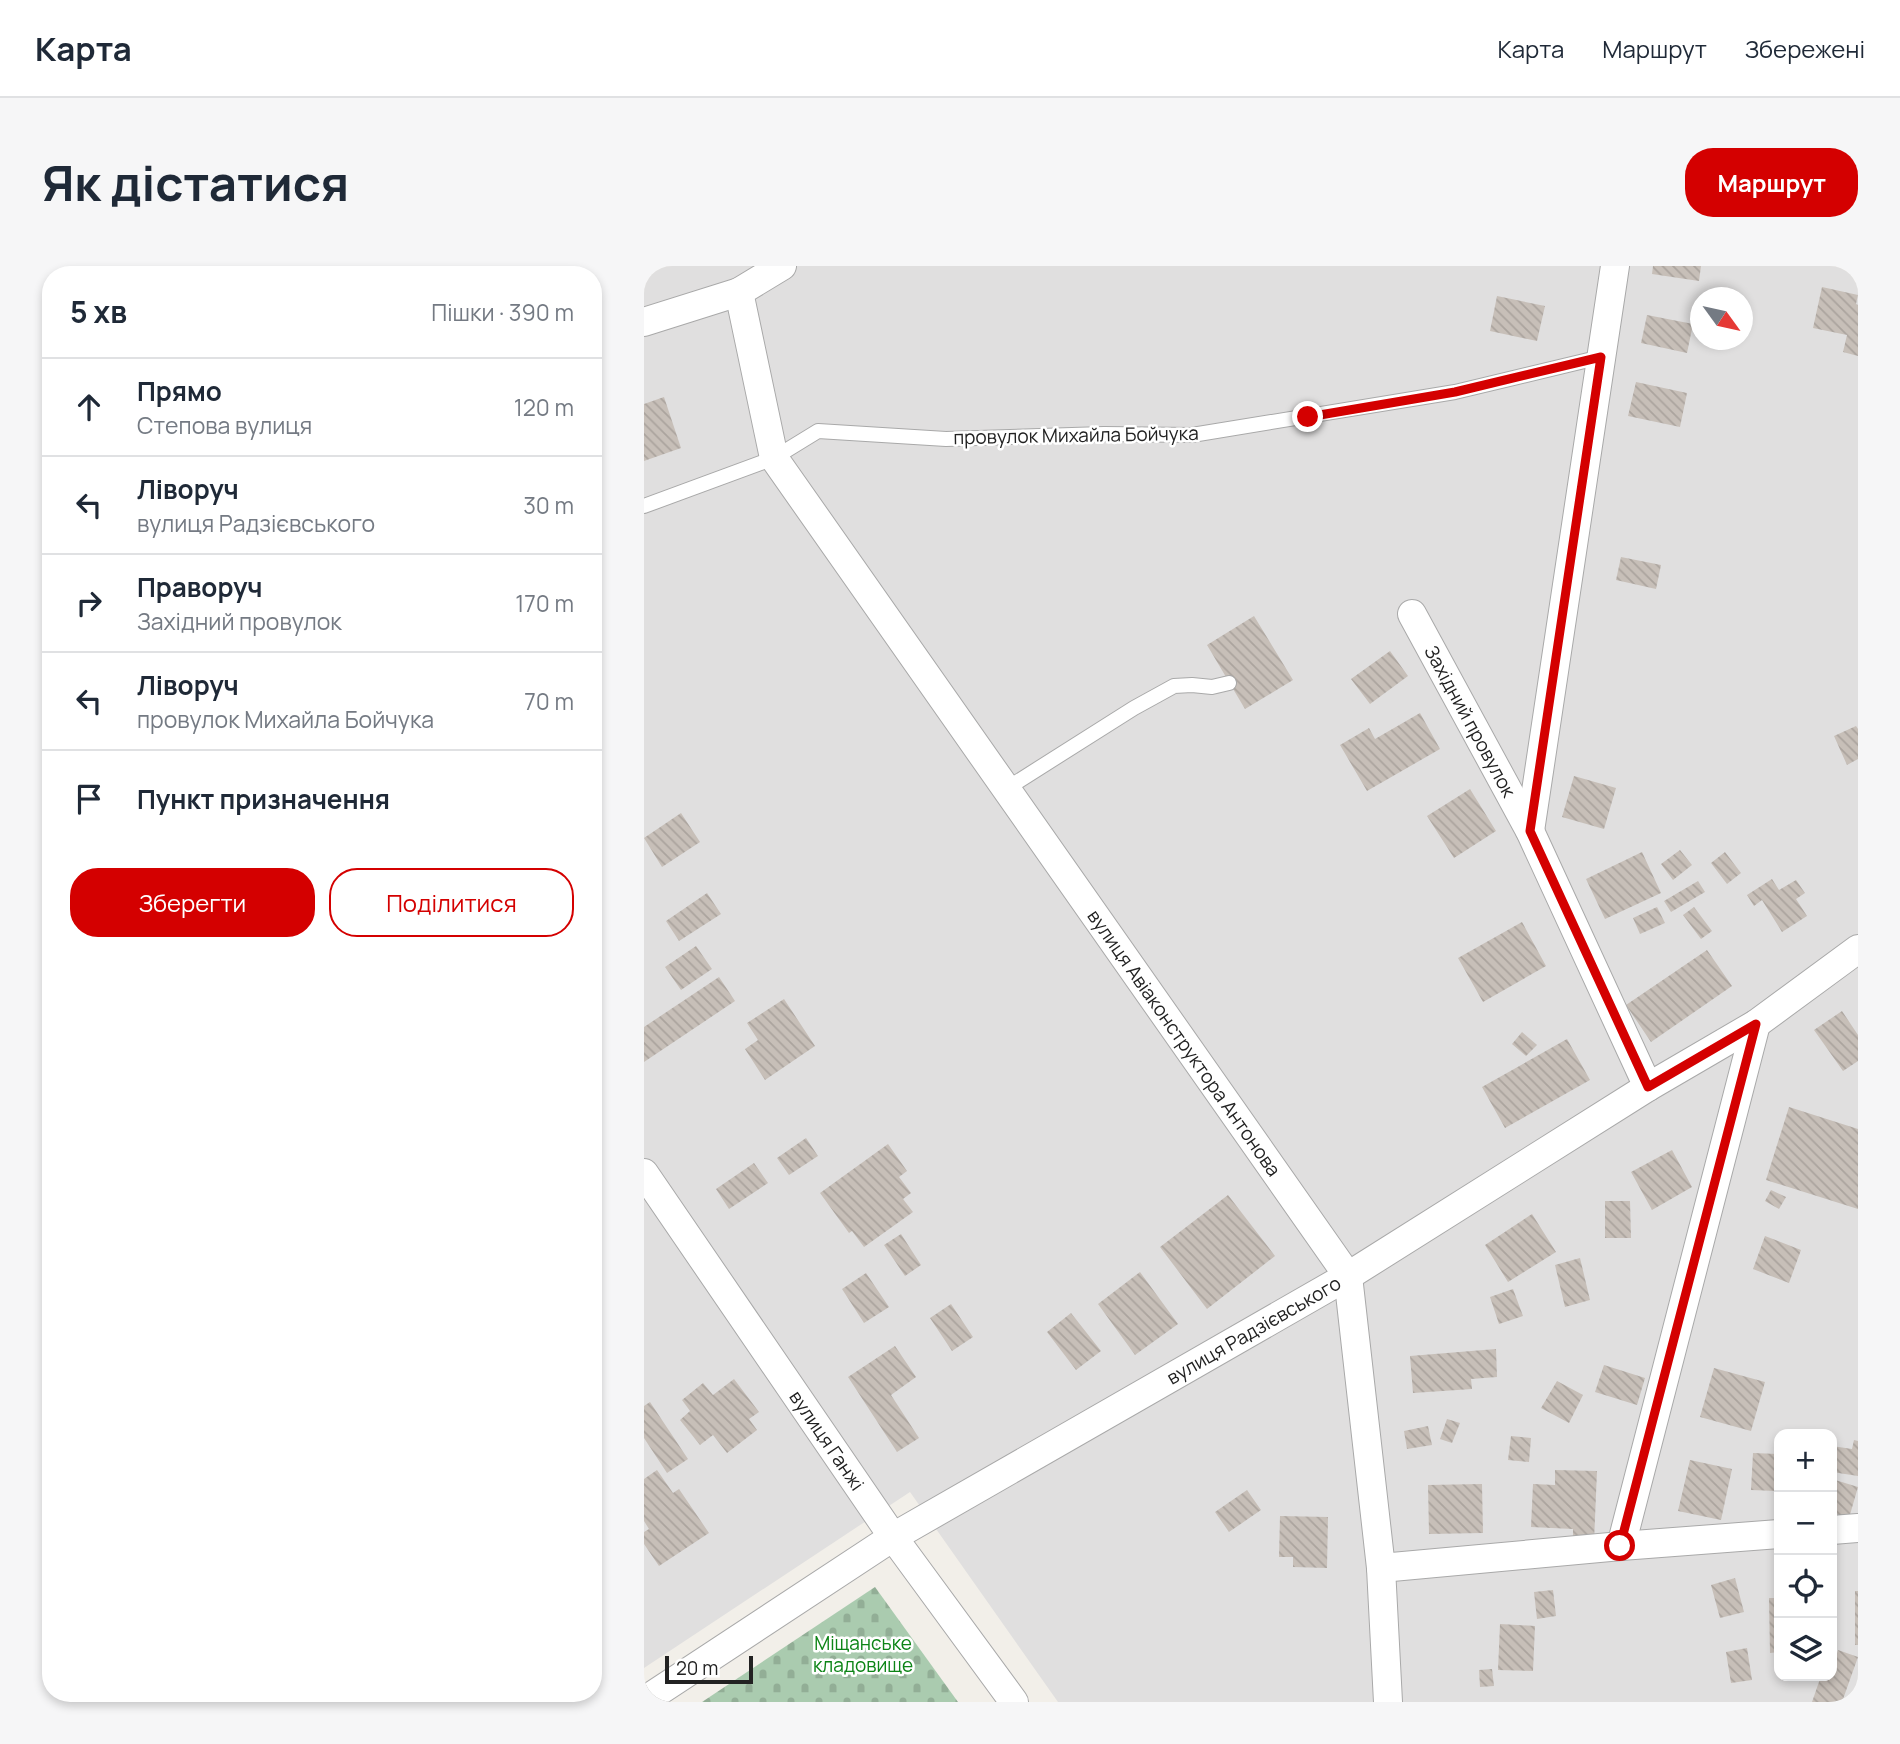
<!DOCTYPE html>
<html lang="uk">
<meta charset="utf-8">
<style>
:root{--surface:#fff;--page:#f6f6f7;--text:#1f2937;--muted:#747a83;--line:#e0e1e3;--accent:#d40000}
body{margin:0;font-family:Manrope,sans-serif;background:var(--page);color:var(--text)}
.controls{position:absolute;right:21px;bottom:21px;display:grid;overflow:hidden;border-radius:14px;box-shadow:0 4px 10px #0003}
.controls button{width:63px;height:63px;display:grid;place-items:center;padding:0;border:0;border-bottom:2px solid var(--line);background:var(--surface);color:var(--text);font:35px sans-serif}
.compass{position:absolute;left:1046px;top:21px;width:63px;height:63px;border-radius:50%;background:var(--surface);box-shadow:0 4px 10px #0003;rotate:123deg}
.scale{position:absolute;left:21px;bottom:18px;width:88px;box-sizing:border-box;padding-left:7px;border:4px solid #222;border-top:0;font-size:19px;line-height:24px;white-space:nowrap;color:#222;-webkit-text-stroke:5px #fff;paint-order:stroke}
.stop{position:absolute;width:21px;height:21px;margin:-16px;border:5px solid #d40000;border-radius:50%;background:#fff}
.stop.end{background:#d40000;border-color:#fff;box-shadow:0 2px 7px #0008}
.list{margin:0;padding:0;list-style:none}
h2{display:flex;justify-content:space-between;align-items:center;height:91px;margin:0;padding:0 28px;font-size:30px}
h2 small{font-size:23px;font-weight:400;color:var(--muted)}
.list li{display:grid;grid-template-columns:46px 1fr auto;gap:21px;align-items:center;box-sizing:border-box;height:98px;padding:0 28px;border-top:2px solid var(--line)}
.list b{display:block;font-size:26px;white-space:nowrap}
.list p{margin:0;font-size:23px;white-space:nowrap;color:var(--muted)}
.list em{font-size:23px;font-style:normal;color:var(--muted)}
.actions{display:flex;gap:14px;padding:21px 28px}
.actions a{flex:1;padding:16px 0;border:2px solid var(--accent);border-radius:28px;text-align:center;font-size:24px;color:var(--accent)}
.actions .main{background:var(--accent);color:#fff}
.icon{flex:none;width:38px;height:38px;fill:none;stroke:currentColor;stroke-width:2;stroke-linecap:round;stroke-linejoin:round}
.map{position:relative;flex:none;width:1214px;height:1436px;overflow:hidden;border-radius:28px}
header{display:flex;align-items:center;gap:42px;box-sizing:border-box;height:98px;padding:0 35px;background:var(--surface);border-bottom:2px solid var(--line)}
header strong{font-size:33px}
nav{display:flex;gap:38px;margin-inline-start:auto;font-size:24px}
.intro{display:flex;align-items:center;justify-content:space-between;box-sizing:border-box;height:168px;padding:0 42px}
h1{margin:0;font-size:49px}
.button{padding:18px 32px;border-radius:28px;background:var(--accent);color:#fff;font-size:24px;font-weight:700}
main{display:flex;gap:42px;padding:0 42px}
aside{flex:1;background:var(--surface);border-radius:28px;box-shadow:0 4px 10px #0003}
.map>svg:first-child{display:block}
.residential{fill:#e0dfdf;fill-rule:evenodd}
.cemetery{fill:url(#cemetery-stones)}
.building{fill:url(#building-back-hatch)}
.lines{fill:none;stroke-linecap:round;stroke-linejoin:round}
.service-casing{stroke:#a9a9a9;stroke-width:16}
.minor-casing{stroke:#a9a9a9;stroke-width:30}
.service{stroke:#fff;stroke-width:14}
.minor{stroke:#fff;stroke-width:28}
.route{stroke:#d40000;stroke-width:9}
.labels{text-anchor:middle;dominant-baseline:central;stroke-width:5;stroke-linejoin:round;paint-order:stroke}
.street-label{font-size:19px;fill:#222;stroke:#fff}
.park-label{font-size:19px;fill:#0c8416;stroke:#fff}
</style>
<header>
<strong>Карта</strong>
<nav><a>Карта</a><a>Маршрут</a><a>Збережені</a></nav>
</header>
<div class="intro"><h1>Як дістатися</h1><a class="button">Маршрут</a></div>
<main>
<aside>
<h2>5 хв<small>Пішки · 390 m</small></h2>
<ul class="list">
<li><svg class="icon" aria-label="ahead" viewBox="0 0 24 24"><path d="M12 20V5M6 11l6-6 6 6"/></svg><div><b>Прямо</b><p>Степова вулиця</p></div><em>120 m</em></li>
<li><svg class="icon" aria-label="left" viewBox="0 0 24 24"><path d="M17 20v-9H6M10 6l-5 5 5 5"/></svg><div><b>Ліворуч</b><p>вулиця Радзієвського</p></div><em>30 m</em></li>
<li><svg class="icon" aria-label="right" viewBox="0 0 24 24"><path d="M7 20v-9h11M14 6l5 5-5 5"/></svg><div><b>Праворуч</b><p>Західний провулок</p></div><em>170 m</em></li>
<li><svg class="icon" aria-label="left" viewBox="0 0 24 24"><path d="M17 20v-9H6M10 6l-5 5 5 5"/></svg><div><b>Ліворуч</b><p>провулок Михайла Бойчука</p></div><em>70 m</em></li>
<li><svg class="icon" aria-label="arrive" viewBox="0 0 24 24"><path d="M6 21V4h12l-3 4 3 4H6"/></svg><div><b>Пункт призначення</b></div></li>
</ul>
<div class="actions"><a class="main">Зберегти</a><a>Поділитися</a></div>
</aside>
<div class="map">
<svg width="1214" height="1436" viewBox="0 0 1214 1436">
<defs>
<pattern id="cemetery-stones" width="16" height="16" patternUnits="userSpaceOnUse" patternTransform="scale(1.75)"><rect width="16" height="16" fill="#aacbaf"/><path d="M2 7V4a2 2 0 0 1 4 0v3zM10 15v-3a2 2 0 0 1 4 0v3z" fill="#92ae96"/></pattern>
<pattern id="building-back-hatch" width="6" height="6" patternUnits="userSpaceOnUse" patternTransform="scale(1.75)"><rect width="6" height="6" fill="#c7bfb8"/><path d="M-1 5l2 2M0 0l6 6M5-1l2 2" fill="none" stroke="#aba49e"/></pattern>
</defs>
<rect width="100%" height="100%" fill="#f2efe9"/>
<path class="residential" d="M0,0h1214v1436h-800l-148,-210 -266,176zM1056,32h42v42h-42zM1135,1168h53v242h-53z"/>
<path class="cemetery" d="M231,1321l83,115h-256z"/>
<path class="building" d="M1009,0h48l-2,15 -47,-7z
M1178,21l36,8 -2,9 2,1v51l-15,-4 4,-17 -34,-7z
M853,30l48,10 -8,35 -47,-10z
M1003,49l46,9 -6,29 -46,-10z
M992,116l51,11 -7,34 -52,-11z
M20,131l17,51 -37,13v-57z
M977,291l40,8 -5,24 -40,-9z
M610,350l39,64 -48,29 -38,-64z
M746,385l18,25 -38,28 -19,-25z
M776,447l20,36 -73,42 -27,-46 29,-17 6,11z
M1212,460l2,3v30l-11,6 -13,-29z
M930,510l42,12 -12,41 -42,-12z
M826,523l26,42 -42,27 -27,-42z
M37,547l19,29 -38,25 -18,-29z
M1036,584l12,15 -19,15 -12,-16z
M998,586l19,41 -56,26 -19,-40z
M1081,586l16,21 -14,11 -16,-21z
M1128,613l7,11 17,-10 9,13 -9,6 11,17 -25,16 -20,-32 -8,6 -7,-11z
M1054,615l7,11 -34,20 -7,-11z
M63,627l14,21 -42,27 -13,-20z
M1013,641l8,16 -25,11 -7,-16z
M1050,641l18,24 -11,8 -18,-24z
M878,656l24,44 -63,36 -25,-44z
M52,680l16,23 -31,21 -16,-23z
M1063,684l25,36 -81,56 -25,-37z
M75,711l16,24 -91,61v-35z
M140,733l31,47 -50,34 -20,-31 13,-9 -11,-17z
M1198,745l16,24v26l-15,10 -29,-41z
M878,766l15,13 -11,11 -14,-12z
M923,773l23,41 -85,48 -23,-41z
M1145,841l69,22v80l-92,-29z
M162,872l12,18 -29,19 -12,-17z
M244,878l19,27 -8,6 12,16 -8,6 10,13 -49,35 -12,-16 -3,2 -29,-40z
M1028,884l20,37 -40,23 -21,-38z
M110,897l14,20 -39,26 -13,-20z
M1127,924l15,7 -7,12 -14,-8z
M584,929l47,61 -68,53 -47,-62z
M961,935h25l1,37h-26z
M888,948l24,38 -48,30 -23,-37z
M257,968l20,31 -16,11 -21,-31z
M1121,970l36,14 -12,33 -36,-14z
M936,992l10,42 -25,7 -10,-42z
M496,1006l38,52 -43,31 -37,-51z
M222,1007l23,34 -25,16 -22,-34z
M869,1023l10,27 -24,8 -9,-27z
M307,1038l22,33 -21,14 -22,-33z
M427,1047l30,38 -25,19 -29,-38z
M251,1080l21,31 -25,18 28,43 -22,14 -49,-75z
M852,1083l1,28 -26,2 1,10 -59,4 -3,-37z
M960,1099l41,13 -8,27 -42,-13z
M1070,1102l51,14 -14,49 -51,-14z
M90,1113l25,33 -10,7 8,11 -30,23 -14,-18 -13,10 -20,-25 10,-9 -8,-11 21,-17 10,12z
M913,1115l26,14 -14,28 -28,-15z
M6,1136l38,57 -21,14 -23,-35v-32z
M803,1153l13,4 -8,20 -12,-4z
M784,1160l4,19 -25,4 -3,-18z
M867,1170l20,2 -2,24 -21,-2z
M1210,1174l4,1v35l-26,-4v-26l20,3z
M1109,1187l25,1 -2,37 -25,-1z
M1046,1194l42,9 -11,51 -43,-9z
M13,1204l16,23 6,-4 30,44 -50,33 -15,-22v-12l5,-3 -5,-8v-42z
M911,1204l42,1 -3,71h-21v-13l-42,-2 2,-43 22,1z
M1188,1213l26,8 -9,31 -17,-5z
M838,1218l1,49 -54,1 -1,-49z
M603,1224l14,20 -32,22 -14,-20z
M636,1250l48,1 -1,51 -34,-1v-10h-14z
M1091,1312l9,34 -24,6 -9,-33z
M909,1324l3,26 -19,3 -3,-27z
M1211,1325h3v54h-3z
M1125,1332h10v54l-9,1z
M1188,1349h3l1,35h-4z
M856,1358l35,2 -2,45 -35,-1z
M1103,1382l5,32 -21,3 -5,-31z
M1194,1384l20,7 -16,45h-30l9,-26h11v-13h2z
M848,1403l2,17 -14,1 -1,-17z"/>
<g class="lines">
<g class="service-casing">
<path id="service" d="M0,240l130,-48 44,-27 128,8 158,-5 88,1 263,-43 146,-35
M362,523l128,-81 40,-22 18,-1 20,2 17,-4"/>
</g>
<g class="minor-casing">
<g id="minor">
<path id="s1" d="M95,26l35,166 574,818 33,292 7,134"/>
<path d="M0,56l95,-30 43,-26"/>
<path id="s2" d="M768,348l118,217 118,256"/>
<path d="M886,565l85,-565"/>
<path id="s3" d="M0,907l249,364 121,165"/>
<path d="M1188,1264l26,-2"/>
<path d="M977,1280l135,-522"/>
<path d="M737,1302l240,-22 158,-12"/>
<path id="s4" d="M0,1435l249,-164 455,-261 300,-189 108,-63 102,-75"/>
</g>
</g>
<use href="#service" class="service"/>
<use href="#minor" class="minor"/>
</g>
<g class="lines">
<path class="route" d="M664,151l147,-25 146,-35 -71,474 118,256 108,-63 -136,522"/>
</g>
<g class="labels">
<g class="street-label">
<text transform="translate(432 169) rotate(-1)">провулок Михайла Бойчука</text>
<text stroke="none"><textPath href="#s2" startOffset="122">Західний провулок</textPath></text>
<text stroke="none"><textPath href="#s1" startOffset="884">вулиця Авіаконструктора Антонова</textPath></text>
<text stroke="none"><textPath href="#s4" startOffset="714">вулиця Радзієвського</textPath></text>
<text stroke="none"><textPath href="#s3" startOffset="324">вулиця Ганжі</textPath></text>
</g>
<g class="park-label">
<text x="219" y="1377">Міщанське<tspan x="219" dy="22">кладовище</tspan></text>
</g>
</g>
</svg>
<div class="controls">
<button>+</button>
<button>−</button>
<button><svg class="icon" aria-label="locate" viewBox="0 0 24 24"><circle cx="12" cy="12" r="6"/><path d="M12 2v4M12 18v4M2 12h4M18 12h4"/></svg></button>
<button><svg class="icon" aria-label="layers" viewBox="0 0 24 24"><path d="M12 4l9 5-9 5-9-5zM3 14l9 5 9-5"/></svg></button>
</div>
<svg class="compass" viewBox="-18 -18 36 36"><path d="M0-13l5 13h-10z" fill="#e53935"/><path d="M0 13l5-13h-10z" fill="#747a83"/></svg>
<div class="scale">20 m</div>
<div class="stop" style="left:976px;top:1280px"></div>
<div class="stop end" style="left:664px;top:151px"></div>
</div>
</main>
